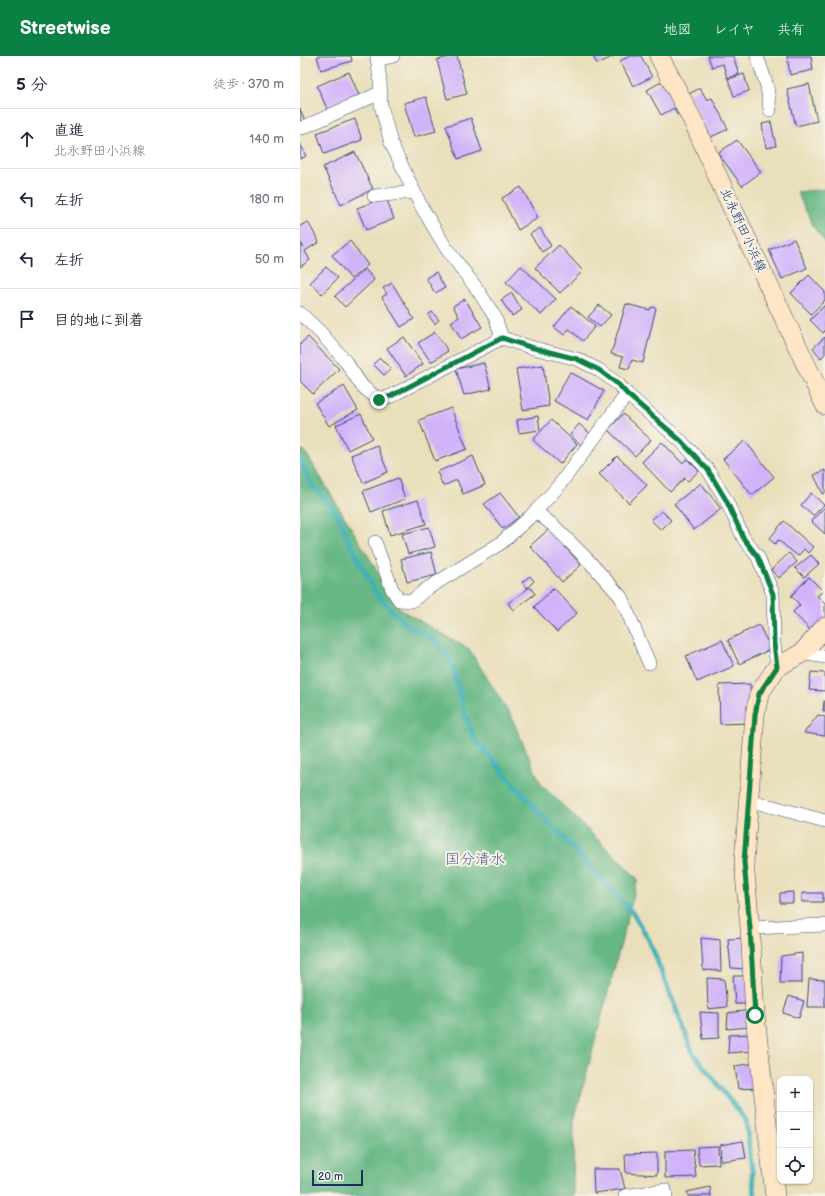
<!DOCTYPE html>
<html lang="ja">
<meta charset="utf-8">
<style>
:root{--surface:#fff;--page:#f6f6f7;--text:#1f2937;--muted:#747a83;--line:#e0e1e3;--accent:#0b8043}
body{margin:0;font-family:"Balsamiq Sans","Klee One",sans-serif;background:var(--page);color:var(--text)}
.controls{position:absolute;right:12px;bottom:12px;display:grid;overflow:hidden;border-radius:8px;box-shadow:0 1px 3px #0004}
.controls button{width:36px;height:36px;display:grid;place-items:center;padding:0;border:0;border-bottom:1px solid var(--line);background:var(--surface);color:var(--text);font:20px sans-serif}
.scale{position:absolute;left:12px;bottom:10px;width:51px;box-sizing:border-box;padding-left:4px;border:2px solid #1b2f5e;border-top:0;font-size:11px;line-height:14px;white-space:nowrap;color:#1b2f5e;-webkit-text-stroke:3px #f7f3e8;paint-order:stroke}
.stop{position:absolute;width:12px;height:12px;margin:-9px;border:3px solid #0b8043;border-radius:50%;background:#fff}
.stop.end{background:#0b8043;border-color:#fff;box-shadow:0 1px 4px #0008}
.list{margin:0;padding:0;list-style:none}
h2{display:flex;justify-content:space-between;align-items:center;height:52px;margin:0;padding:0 16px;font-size:17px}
h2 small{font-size:13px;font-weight:400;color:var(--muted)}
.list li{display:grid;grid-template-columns:26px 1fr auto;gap:12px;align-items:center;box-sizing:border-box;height:60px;padding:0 16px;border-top:1px solid var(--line)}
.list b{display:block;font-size:15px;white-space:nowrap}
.list p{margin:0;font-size:13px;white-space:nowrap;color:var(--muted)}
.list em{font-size:13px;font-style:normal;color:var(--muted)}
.icon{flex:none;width:22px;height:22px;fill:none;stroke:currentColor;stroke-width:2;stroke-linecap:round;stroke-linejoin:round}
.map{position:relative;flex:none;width:525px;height:1140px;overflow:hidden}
header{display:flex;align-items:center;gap:24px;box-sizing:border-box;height:56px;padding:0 20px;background:var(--accent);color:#fff}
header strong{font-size:19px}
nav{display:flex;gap:22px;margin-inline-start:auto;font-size:14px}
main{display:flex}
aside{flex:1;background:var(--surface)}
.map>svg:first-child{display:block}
.forest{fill:#66b784;stroke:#407371}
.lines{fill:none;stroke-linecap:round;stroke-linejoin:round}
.stream{stroke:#40b1b8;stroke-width:5}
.building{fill:#d1b3fa}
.street-casing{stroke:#3a496c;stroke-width:14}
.secondary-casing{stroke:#3a496c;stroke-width:20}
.street{stroke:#fff;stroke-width:13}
.secondary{stroke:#fde5c5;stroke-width:19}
.route{stroke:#0b8043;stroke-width:5}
.labels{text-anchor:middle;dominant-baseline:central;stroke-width:4;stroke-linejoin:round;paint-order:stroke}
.street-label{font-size:13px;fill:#1b2f5e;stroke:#f7f3e8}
.quarter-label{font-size:15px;fill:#5b5d95;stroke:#f7f3e8}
</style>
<header>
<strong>Streetwise</strong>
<nav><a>地図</a><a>レイヤ</a><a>共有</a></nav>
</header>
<main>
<aside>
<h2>5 分<small>徒歩 · 370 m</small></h2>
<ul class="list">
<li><svg class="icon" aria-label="ahead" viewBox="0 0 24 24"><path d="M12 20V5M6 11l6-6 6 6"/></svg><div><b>直進</b><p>北永野田小浜線</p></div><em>140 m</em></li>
<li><svg class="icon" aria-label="left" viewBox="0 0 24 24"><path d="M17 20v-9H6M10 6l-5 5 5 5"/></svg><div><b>左折</b></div><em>180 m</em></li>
<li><svg class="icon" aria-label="left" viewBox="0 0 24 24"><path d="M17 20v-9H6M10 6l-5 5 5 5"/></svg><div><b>左折</b></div><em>50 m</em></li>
<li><svg class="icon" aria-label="arrive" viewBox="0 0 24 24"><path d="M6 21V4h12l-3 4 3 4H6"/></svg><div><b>目的地に到着</b></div></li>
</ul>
</aside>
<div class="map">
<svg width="525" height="1140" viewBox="0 0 525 1140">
<rect width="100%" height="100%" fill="#f7f3e8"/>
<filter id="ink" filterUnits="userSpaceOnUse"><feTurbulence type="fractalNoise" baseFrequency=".025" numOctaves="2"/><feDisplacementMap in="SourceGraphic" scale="8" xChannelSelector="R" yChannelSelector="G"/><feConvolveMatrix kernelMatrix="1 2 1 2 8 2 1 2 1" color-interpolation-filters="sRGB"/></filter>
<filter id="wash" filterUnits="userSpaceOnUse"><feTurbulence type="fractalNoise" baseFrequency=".012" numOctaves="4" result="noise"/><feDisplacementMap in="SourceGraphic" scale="16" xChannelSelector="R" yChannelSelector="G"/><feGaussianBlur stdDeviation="0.9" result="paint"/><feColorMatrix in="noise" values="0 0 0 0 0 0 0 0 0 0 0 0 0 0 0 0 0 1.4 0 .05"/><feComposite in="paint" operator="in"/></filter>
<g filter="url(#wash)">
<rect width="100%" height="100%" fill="#eadfbb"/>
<path class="forest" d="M525,133v53l-12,-16 -16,-34z
M4,394l97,160 68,39 42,67 30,68 97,95 -64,242 -1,75h-273v-745z"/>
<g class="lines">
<path class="stream" d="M0,403l11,25 28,32 7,20 30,57 30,33 26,11 19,23 14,54 9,24 42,49 116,125 17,28 44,113 53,68 9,75"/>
</g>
<g id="blocks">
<path class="building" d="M17,0h34l1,5 -31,9z
M153,0h4l10,38 -20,5 -10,-39z
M293,0h21l-17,8z
M330,0h11l11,21 -19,9 -13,-25z
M408,0h25l6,18 -12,4 -4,-14 -11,3z
M487,0h24l2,14 -23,5z
M49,16l12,28 -32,13 -12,-27z
M444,18l5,17 -15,5 -6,-17z
M368,22l18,32 -9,5 -3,-7 -13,7 -14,-25z
M509,28l8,37 -21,5 -9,-37z
M400,32l7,12 5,-2 16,31 -17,8 -22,-43z
M126,41l10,34 -22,6 -10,-34z
M0,53l6,14 -6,2z
M171,62l11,33 -24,8 -12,-33z
M55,63l7,21 -38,14 -7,-21z
M471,66l5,24 -10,2 -4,-24z
M437,84l24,32 -19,14 -24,-33z
M0,87l6,13 -6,3z
M55,96l18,37 -32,16 -18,-38z
M221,131l17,31 -20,12 -16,-32z
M86,141l8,22 -28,11 -9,-22z
M8,166l11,20 -14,9 5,9 -10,7v-24l4,5 -4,-6v-16z
M240,172l11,18 -9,6 -12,-18z
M494,183l13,29 -25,11 -13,-29z
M50,185l18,24 -17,14 -19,-24z
M259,189l24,26 -23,22 -25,-25z
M221,210l35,33 -15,16 -35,-33z
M26,211l12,11 -16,16 -12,-11z
M65,213l9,11 -29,27 -10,-11z
M136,216l9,16 -10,5 -9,-15z
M509,219l16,17v8l-14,14 -20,-21z
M92,227l22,36 -13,8 -19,-30 5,-3 -4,-6z
M212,237l10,17 -10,6 -11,-16z
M165,243l17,28 -21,12 -10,-17 8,-5 -6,-11z
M326,248l24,6 1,-3 5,1 -13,55 -11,-3 -3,9 -9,-2 3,-10 -12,-3z
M299,249l12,10 -11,12 -12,-10z
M525,249v26l-2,2 -13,-13z
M271,250l24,20 -12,15 -14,-12 -5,6 -10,-8z
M132,256l7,8 -4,4 -7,-9z
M135,276l13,19 -17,11 -13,-19z
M8,281l31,32 -26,25 -13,-13v-37z
M104,281l19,27 -17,12 -19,-28z
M525,281v17l-4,4 -8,-10z
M80,302l11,11 -7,6 -11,-11z
M184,307l7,26 -27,6 -8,-26z
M243,309l6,41 -26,4 -7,-41z
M270,316l34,19 -16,29 -34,-19z
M44,330l14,24 -29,16 -14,-23z
M151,352l16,41 -32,12 -16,-41z
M61,358l11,24 -24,12 -12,-25z
M323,358l28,26 -16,16 -27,-26z
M238,360l2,14 -21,3 -2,-13z
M251,364l26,24 -17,20 -27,-24z
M279,368l13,11 -10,11 -12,-11z
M445,385l29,36 -22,18 -29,-36z
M362,386l20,21 5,-4 12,12 -11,10 -3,-3 -15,14 -28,-30z
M77,389l11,27 -25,11 -12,-28z
M173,400l12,29 -22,9 -6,-14 -14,6 -6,-14z
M317,400l30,29 -18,18 -30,-29z
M525,414v23l-2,1 -9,-19z
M98,422l7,21 -34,13 -8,-21z
M401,427l20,26 -27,21 -20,-26z
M200,437l19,24 -16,12 -19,-25z
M511,437l13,12 -11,11 -12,-11z
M118,444l8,24 -36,11 -7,-24z
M525,451v27l-14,-13z
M362,455l9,9 -10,10 -10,-10z
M484,465l29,26 -5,6 -4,-4 -6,7 -20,-16 -3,4 -6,-5z
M129,471l6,20 -27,7 -6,-20z
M249,473l32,36 -19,17 -32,-36z
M131,496l6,23 -30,7 -6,-23z
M489,497l8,9 -18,16 -8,-8z
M511,499l8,9 -15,13 -9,-9z
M230,520l4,5 -7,7 -5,-6z
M509,521l14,14 -6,5 8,8v15l-13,13 -19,-20 7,-7 -9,-9z
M230,531l5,7 -22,16 -5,-7z
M254,532l23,25 -20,19 -23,-25z
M459,569l12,24 -32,15 -11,-24z
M422,584l12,26 -37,16 -11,-26z
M511,616l14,1v18l-16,-1z
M450,628l2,39 -32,1 -1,-39z
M524,645h1v10h-2z
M518,659l7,2v19l-21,-3z
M493,836v11h-13v-10z
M502,837h21v9h-21z
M401,882l19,2 1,31 -18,-1z
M445,882l1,31 -15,-1 -3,-29z
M502,897v30h-22l1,-27z
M433,920h15l2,28h-15z
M407,922l17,1 3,28 -19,2z
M509,923l16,1v27h-18z
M489,940l15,5 -5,17 -16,-5z
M451,954v17l-24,2 1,-16z
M400,956l19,1v25l-16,1z
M453,978v17l-25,2 1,-18z
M455,1007v25l-17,1 -3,-23z
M443,1085l3,17 -25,3 -1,-16z
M418,1090l1,18 -20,1 -2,-18z
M393,1094l3,27 -31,1v-27z
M357,1097v22l-31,-2 -1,-19z
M293,1113h27l5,20 -31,4z
M410,1131l1,9h-23l-1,-4z"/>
</g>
</g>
<g filter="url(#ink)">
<use href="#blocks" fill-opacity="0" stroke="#3a496c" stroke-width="1"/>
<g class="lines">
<g class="street-casing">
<path id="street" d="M77,0l3,25 1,24 10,38 30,63 25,42 31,41 18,28 7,21
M457,0l10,30 3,24
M77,4l16,-4
M2,72l78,-35
M74,140l40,-4
M0,257l21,20 25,29 16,24 17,14 12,-4 111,-58 28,9 47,12 22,11 20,15 8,9 54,47 27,29 18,30 18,39 14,18 15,37 1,50 3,23
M235,455l19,15 34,34 33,37 28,66
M75,486l17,47 7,11 13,1 13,-11 76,-47 30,-27 26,-28 70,-94
M502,597l23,4
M448,744l77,21
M450,872l75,-3
M325,1140l40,-6 1,6"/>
</g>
<g class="secondary-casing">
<path id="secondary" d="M359,0l35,67 28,63 103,219
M475,1140l-20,-181 -5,-87 -6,-66 11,-147 4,-21 18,-27 25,-14 23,-26"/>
</g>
<use href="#street" class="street"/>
<use href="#secondary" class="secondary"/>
</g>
</g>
<g class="lines" filter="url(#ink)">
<path class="route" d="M79,344l12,-4 111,-58 28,9 47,12 22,11 20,15 8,9 54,47 27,29 18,30 18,39 14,18 15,37 1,50 3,23 -18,27 -4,21 -11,147 6,66 5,87"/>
</g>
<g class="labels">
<g class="street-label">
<text transform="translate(443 174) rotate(65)">北永野田小浜線</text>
</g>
<g class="quarter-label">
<text x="175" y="803">国分清水</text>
</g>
</g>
</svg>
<div class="controls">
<button>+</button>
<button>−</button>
<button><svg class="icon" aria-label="locate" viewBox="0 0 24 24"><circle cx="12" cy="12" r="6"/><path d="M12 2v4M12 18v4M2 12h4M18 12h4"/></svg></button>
</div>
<div class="scale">20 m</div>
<div class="stop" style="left:455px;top:959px"></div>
<div class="stop end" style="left:79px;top:344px"></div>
</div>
</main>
